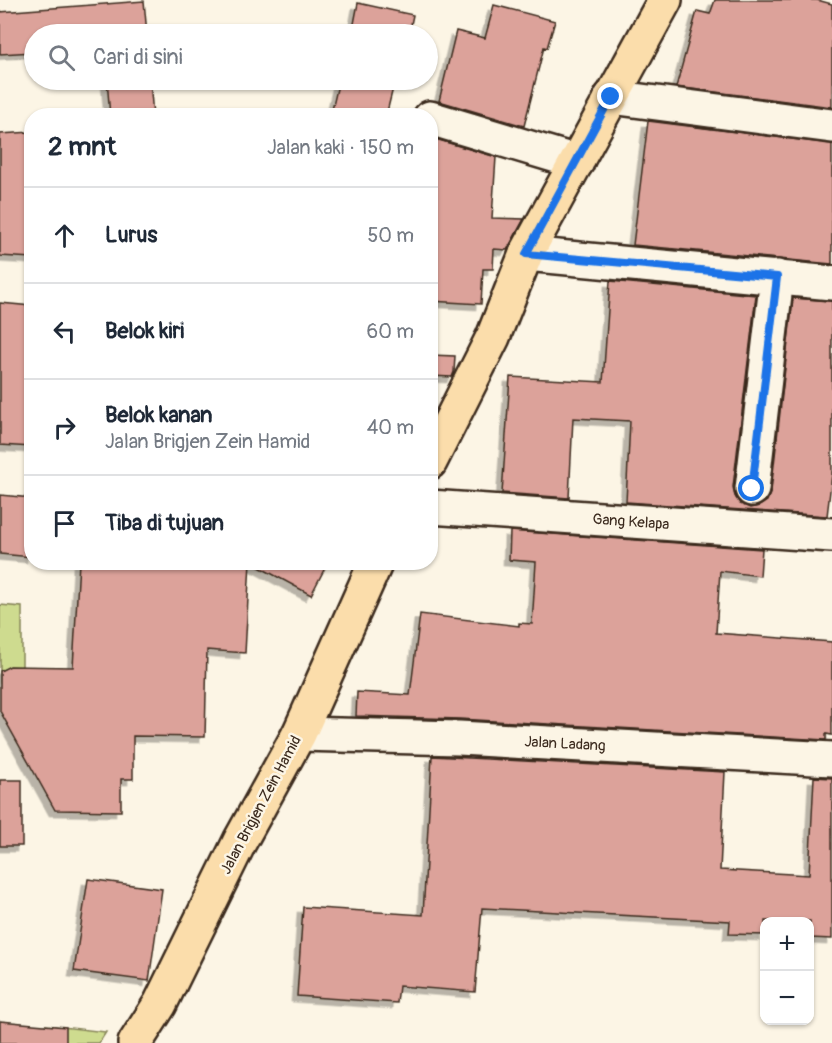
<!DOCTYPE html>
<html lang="id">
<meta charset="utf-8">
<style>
:root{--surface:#fff;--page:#f6f6f7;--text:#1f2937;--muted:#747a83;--line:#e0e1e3}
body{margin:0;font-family:Pangolin,sans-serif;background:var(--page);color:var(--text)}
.controls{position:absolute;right:18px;bottom:18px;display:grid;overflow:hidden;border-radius:12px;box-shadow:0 2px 4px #0004}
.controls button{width:54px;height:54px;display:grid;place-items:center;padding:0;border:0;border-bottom:2px solid var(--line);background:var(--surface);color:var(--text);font:30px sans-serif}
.stop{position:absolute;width:18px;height:18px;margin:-14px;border:4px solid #1a73e8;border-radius:50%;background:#fff}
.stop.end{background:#1a73e8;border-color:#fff;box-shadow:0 2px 6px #0008}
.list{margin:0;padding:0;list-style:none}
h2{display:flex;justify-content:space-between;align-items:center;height:78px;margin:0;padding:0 24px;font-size:26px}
h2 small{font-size:20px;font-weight:400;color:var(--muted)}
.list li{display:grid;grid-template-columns:39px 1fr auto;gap:18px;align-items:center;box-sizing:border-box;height:96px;padding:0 24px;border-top:2px solid var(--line)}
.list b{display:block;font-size:22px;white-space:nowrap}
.list p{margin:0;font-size:20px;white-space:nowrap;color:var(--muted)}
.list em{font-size:20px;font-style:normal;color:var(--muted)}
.icon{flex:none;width:33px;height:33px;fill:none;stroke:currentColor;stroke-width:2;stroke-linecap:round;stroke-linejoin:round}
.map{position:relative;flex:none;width:832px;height:1043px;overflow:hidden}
.search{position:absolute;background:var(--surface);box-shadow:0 2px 4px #0004;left:24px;top:24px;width:414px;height:66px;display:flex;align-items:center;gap:15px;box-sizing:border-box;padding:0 21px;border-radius:33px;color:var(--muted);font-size:22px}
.panel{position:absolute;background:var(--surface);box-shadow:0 2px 4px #0004;left:24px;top:108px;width:414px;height:462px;border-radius:24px}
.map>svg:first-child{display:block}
.green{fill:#cedb8f;stroke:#848256;stroke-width:1.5}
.building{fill:#dca29a;stroke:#3b2a1e;stroke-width:1.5;filter:url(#shadow)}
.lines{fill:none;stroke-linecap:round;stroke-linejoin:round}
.minor-casing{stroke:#3b2a1e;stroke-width:38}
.major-casing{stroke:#3b2a1e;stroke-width:38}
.minor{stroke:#fcf5e5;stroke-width:33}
.major{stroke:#fbddab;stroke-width:33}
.route{stroke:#1a73e8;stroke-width:8}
.labels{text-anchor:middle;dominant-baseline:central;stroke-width:5;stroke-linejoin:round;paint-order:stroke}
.street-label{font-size:15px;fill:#3b2a1e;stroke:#fcf5e5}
</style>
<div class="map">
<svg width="832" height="1043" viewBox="0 0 832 1043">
<defs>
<filter id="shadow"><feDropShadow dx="-5.5" dy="5.5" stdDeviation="0" flood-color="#0004"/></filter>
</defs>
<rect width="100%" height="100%" fill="#fcf5e5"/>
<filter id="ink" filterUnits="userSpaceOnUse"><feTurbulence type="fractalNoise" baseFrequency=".0167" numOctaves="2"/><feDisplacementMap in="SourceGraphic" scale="12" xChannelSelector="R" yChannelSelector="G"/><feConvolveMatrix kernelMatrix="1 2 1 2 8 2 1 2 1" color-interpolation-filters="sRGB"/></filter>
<g filter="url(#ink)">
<path class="green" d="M0,605l22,2v74l-22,1z
M45,1025l61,7 -7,11h-56z"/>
<path class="building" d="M715,0h102l15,4v103l-156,-20 21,-76 13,3z
M144,1l3,33h-113v18l-34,2v-42z
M358,3l55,12 -4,19h-57z
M494,5l61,16 -8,27 -3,-1 -20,79 -85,-25 17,-70 29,7z
M107,80h43l3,36h-43z
M339,80h56l-9,36h-33l-21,-6z
M648,121l184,23v120l-199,-19z
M32,132v126l-32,-2v-122z
M432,138l64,19 -4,61 32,1 -17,31 -13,-1 -1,20h-10l-2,35 -51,-3z
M610,281l146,14 -23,192 2,9 5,8 10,4 9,-2 8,-5 4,-10 22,-193 39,3v173l-5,42 -201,-14 4,-81 -57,-3 -4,80 -67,-5 8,-116 93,5z
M0,303l32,3v141l-32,-2z
M430,355l25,1 -1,16 -2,5 -22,-1z
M0,495l32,3v59l-32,-3z
M510,531l252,18 -2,27 -40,-5 -4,62 116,9v93l-6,-1v6l-366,-21 -104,-3 1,-24 53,3 10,-81 99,12v-3l13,1 4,-62 -27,-2z
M79,562h171l-5,91 -38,-3 -2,87 -72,-1v43h-12v32l-66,-1 -55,-99v-40l10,-5 63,1z
M250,562h78l-17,33z
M432,756l293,16 -5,98 89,5 5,-98 18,1v161l-22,-1v-17h-45v14l-36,-1 1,-13 -248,-13 -7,84 -76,-6 -2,17 -100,-7 6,-89 120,8z
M0,780h22v66h-22z
M88,879l74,10 -13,92 -75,-10z
M0,1021l66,6v16h-66z"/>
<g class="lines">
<g class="minor-casing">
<path id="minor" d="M611,97l221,29
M430,118l147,44
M526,254l306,29
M752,489l25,-212
M430,507l402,28
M299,734l160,4 373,21"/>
</g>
<g class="major-casing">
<path id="major" d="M430,462l63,-125 33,-83 139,-254
M135,1043l25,-39 80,-163 59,-107 77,-172"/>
</g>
<use href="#minor" class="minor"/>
<use href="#major" class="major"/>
</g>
</g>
<g class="lines" filter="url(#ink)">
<path class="route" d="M611,97l-85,157 251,23 -25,212"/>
</g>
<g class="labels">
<g class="street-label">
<text transform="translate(631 522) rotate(4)">Gang Kelapa</text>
<text transform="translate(565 744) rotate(3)">Jalan Ladang</text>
<text transform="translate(261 805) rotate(-62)">Jalan Brigjen Zein Hamid</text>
</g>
</g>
</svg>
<div class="controls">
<button>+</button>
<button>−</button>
</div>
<div class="stop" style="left:752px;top:489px"></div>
<div class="stop end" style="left:611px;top:97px"></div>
<div class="search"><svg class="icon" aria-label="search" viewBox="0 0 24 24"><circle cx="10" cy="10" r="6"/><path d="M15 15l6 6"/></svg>Cari di sini</div>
<section class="panel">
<h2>2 mnt<small>Jalan kaki · 150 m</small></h2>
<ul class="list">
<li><svg class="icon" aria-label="ahead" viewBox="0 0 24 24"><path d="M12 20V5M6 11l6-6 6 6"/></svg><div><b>Lurus</b></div><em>50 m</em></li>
<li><svg class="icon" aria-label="left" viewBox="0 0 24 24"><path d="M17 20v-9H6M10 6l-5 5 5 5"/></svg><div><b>Belok kiri</b></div><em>60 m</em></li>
<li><svg class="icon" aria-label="right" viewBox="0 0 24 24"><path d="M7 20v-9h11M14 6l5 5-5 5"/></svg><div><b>Belok kanan</b><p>Jalan Brigjen Zein Hamid</p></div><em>40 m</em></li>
<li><svg class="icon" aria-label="arrive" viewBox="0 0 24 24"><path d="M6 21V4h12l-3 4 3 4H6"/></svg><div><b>Tiba di tujuan</b></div></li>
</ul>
</section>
</div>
